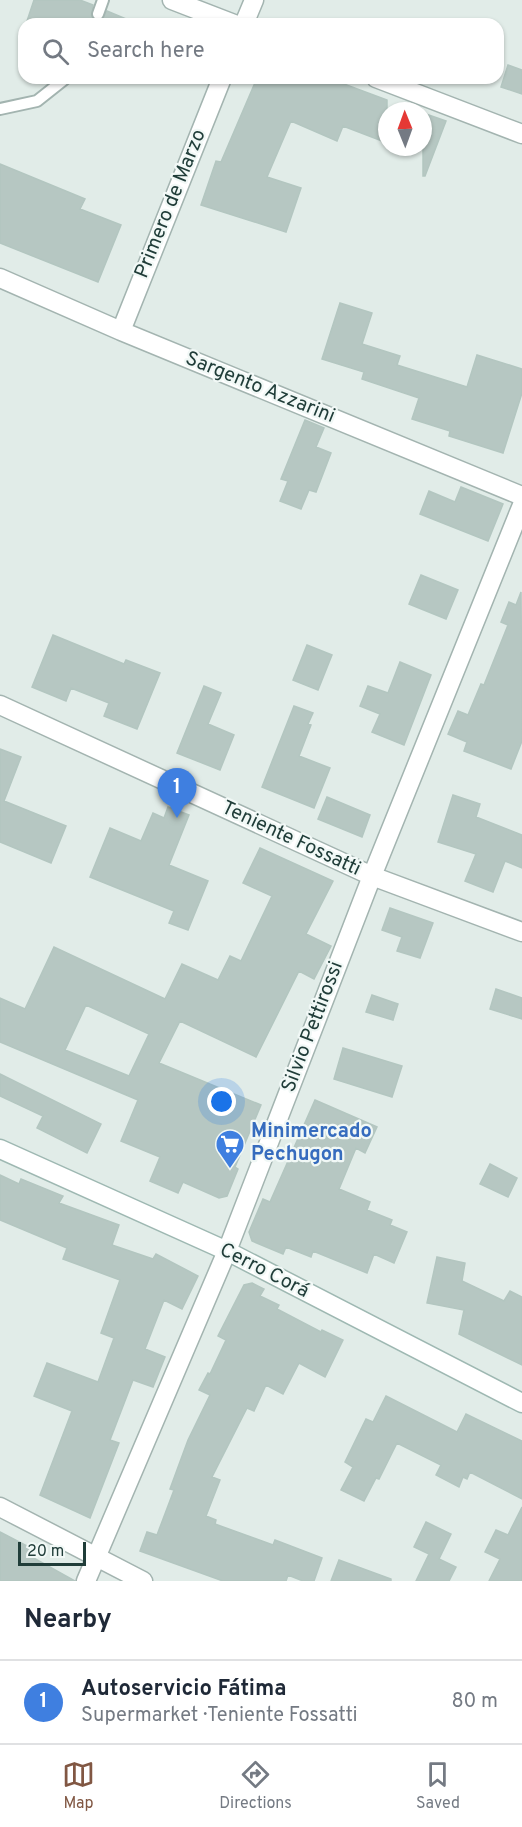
<!DOCTYPE html>
<meta charset="utf-8">
<style>
:root{--surface:#fff;--page:#f2f2f3;--text:#1f2937;--muted:#747a83;--line:#e0e1e3;--accent:#815743}
body{margin:0;font-family:Overpass,sans-serif;background:var(--page);color:var(--text)}
.compass{position:absolute;left:378px;top:102px;width:54px;height:54px;border-radius:50%;background:var(--surface);box-shadow:0 2px 4px #0004;rotate:359deg}
.scale{position:absolute;left:18px;bottom:15px;width:68px;box-sizing:border-box;padding-left:6px;border:3px solid #203d39;border-top:0;font-size:16px;line-height:21px;white-space:nowrap;color:#203d39;-webkit-text-stroke:4px #f1f8f6;paint-order:stroke}
.you{position:absolute;left:222px;top:1102px;width:21px;height:21px;margin:-15px;border:4px solid #fff;border-radius:50%;background:#1a73e8;box-shadow:0 0 0 9px #1a73e833}
.badge{display:grid;place-items:center;width:39px;height:39px;border-radius:50%;background:var(--accent);color:#fff;font-size:20px;font-weight:700}
.pin{position:absolute;translate:-50% -50px;filter:drop-shadow(0 2px 3px #0008)}
.pin::after{content:'';position:absolute;top:32px;width:21px;height:18px;background:inherit;clip-path:polygon(0 0,100% 0,50% 100%)}
.list{margin:0;padding:0;list-style:none}
h2{display:flex;justify-content:space-between;align-items:center;height:78px;margin:0;padding:0 24px;font-size:26px}
h2 small{font-size:20px;font-weight:400;color:var(--muted)}
.list li{display:grid;grid-template-columns:39px 1fr auto;gap:18px;align-items:center;box-sizing:border-box;height:84px;padding:0 24px;border-top:2px solid var(--line)}
.list b{display:block;font-size:22px;white-space:nowrap}
.list p{margin:0;font-size:20px;white-space:nowrap;color:var(--muted)}
.list em{font-size:20px;font-style:normal;color:var(--muted)}
.icon{flex:none;width:33px;height:33px;fill:none;stroke:currentColor;stroke-width:2;stroke-linecap:round;stroke-linejoin:round}
.map{position:relative;flex:none;width:522px;height:1581px;overflow:hidden}
.search{position:absolute;background:var(--surface);box-shadow:0 2px 4px #0004;left:18px;right:18px;top:18px;height:66px;display:flex;align-items:center;gap:15px;box-sizing:border-box;padding:0 21px;border-radius:18px;color:var(--muted);font-size:22px}
.sheet{height:162px;background:var(--surface)}
nav{display:flex;justify-content:space-around;align-items:center;box-sizing:border-box;height:84px;border-top:2px solid var(--line);background:var(--surface);font-size:16px;color:var(--muted)}
nav a{display:grid;justify-items:center;gap:3px}
nav .on{color:var(--accent)}
.map>svg:first-child{display:block}
.building{fill:#b6c7c2;stroke:#b3c6c0;stroke-width:1.5;fill-rule:evenodd}
.lines{fill:none;stroke-linecap:round;stroke-linejoin:round}
.lane-casing{stroke:#a3b4b0;stroke-width:14}
.street-casing{stroke:#a3b4b0;stroke-width:21}
.secondary-casing{stroke:#9eb8b2;stroke-width:21}
.lane{stroke:#fff;stroke-width:10}
.street{stroke:#fff;stroke-width:18}
.secondary{stroke:#fff;stroke-width:18}
.labels{text-anchor:middle;dominant-baseline:central;stroke-width:4.5;stroke-linejoin:round;paint-order:stroke}
.street-label{font-size:20px;fill:#203d39;stroke:#f1f8f6}
.shop-label{font-size:20px;font-weight:bold;fill:#366cbe;stroke:#f1f8f6;text-anchor:start}
</style>
<div class="map">
<svg width="522" height="1581" viewBox="0 0 522 1581">
<rect width="100%" height="100%" fill="#e1ece8"/>
<path class="building" d="M34,0h46l13,5 -2,10 4,6 7,-1 5,-9 31,13h-112z
M508,65l14,5v24l-21,-7z
M257,78h71l59,22v43l-44,-17 -6,15 -46,-20 -24,56 34,11 -15,44 -85,-27 15,-44 5,1z
M423,113l23,8 -21,55h-2z
M0,164l85,35 -5,10 41,16 -23,57 -98,-39z
M340,303l32,10 -10,31 38,12 -3,9 70,22 10,-32 45,14v24l-19,60 -54,-17 1,-5 -38,-12 7,-21 -57,-19 2,-7 -42,-13z
M305,420l19,8 -8,19 15,6 -15,39 -7,-2 -8,19 -21,-8 8,-20 -7,-2z
M461,487l42,17 -15,37 -68,-27 9,-23 26,11z
M421,575l37,15 -12,29 -37,-15z
M521,592l1,149 -11,28 -47,-18 3,-9 -19,-8 10,-23 10,4 13,-31 3,1 24,-60 -7,-3 8,-20 7,3z
M53,635l71,29 2,-4 34,13 -23,56 -33,-13 5,-13 -38,-15 -5,13 -34,-14z
M307,645l25,10 -14,35 -25,-10z
M400,662l31,13 -27,70 -32,-13 8,-18 -20,-8 8,-20 20,7z
M204,686l17,7 -13,31 26,11 -14,35 -43,-17z
M294,706l19,7 -5,11 3,1 -12,31 31,12 -16,40 -52,-21z
M0,749l21,8 -17,44 62,25 -15,37 -51,-21z
M453,795l27,9 -4,13 46,18v33l-17,-7 -12,31 -28,-11 11,-27 -38,-12z
M327,797l43,18 -8,22 -44,-18z
M168,807l21,8 -20,50 39,16 -20,49 -19,-7 5,-12 -84,-34 20,-49 31,13 12,-28 11,5z
M260,848l73,33 -27,53 25,12 -17,33 -15,-8 -43,86 -76,-36 -21,42 102,42 -26,62 3,2 -11,27 -8,2 -36,-16 -5,11 -28,-12 10,-24 -39,-16 17,-41 -138,-58v-44l25,11 29,-62 111,52 17,-35 36,16 12,-24 11,5 31,-65 -29,-13zM86,1005l63,29 -20,42 -64,-26z
M390,908l43,15 -13,35 -23,-7 5,-14 -20,-7z
M496,989l26,9v21l-32,-10z
M372,995l26,9 -5,16 -27,-8z
M343,1048l59,18 -10,31 -58,-18z
M0,1074l101,50 -14,29 -50,-25 6,-12 -43,-20z
M315,1100l62,27 -12,26 -9,-5 -17,41 31,13 -3,8 25,10 -2,5 17,7 -13,31 -20,-9 -7,19 -54,-22 -2,6 -25,-10 -3,7 -31,-13 -3,-9 14,-33 7,3z
M490,1164l27,14 -9,19 -28,-13z
M0,1175l19,9 2,-5 42,17 -4,7 60,22 -7,20 41,14 3,-5 42,22 -16,33 -18,-9 -19,49 20,8 -12,30 -20,-7 -23,60 9,3 -29,75 -50,-23 32,-84 -38,-15 13,-33 51,19 16,-44 -13,-5 19,-53 -57,-21 4,-11 -67,-28z
M437,1257l28,6 -3,18 42,20 6,-10 12,6v68l-63,-31 5,-24 -37,-7z
M252,1283l12,6 -4,7 19,9 -2,4 44,23 1,-2 21,10 -18,37 -26,-14 -16,31 -17,-9 -12,26 -7,-3 -35,69 8,3 -14,36 10,4 -1,4 58,21 2,-5 47,18 -8,23h-11l-15,-6 -2,6h-63l-83,-30 7,-19 10,3 17,-45 -4,-1 18,-49 22,-45 -11,-5 9,-17 2,1 16,-34 -8,-4 26,-51z
M386,1396l71,36 9,-18 56,27v58l-52,-27 -3,7 -4,-2 -4,10 -23,-12 5,-10 -44,-22 -18,36 -3,-1 -12,23 -23,-11 12,-23 -8,-5 21,-43 7,3z
M522,1507v74h-33l11,-22 -15,-7 11,-22 12,5z
M426,1522l25,12 -12,25 17,8 -7,14h-33l13,-27 -15,-7z
M0,1532l33,17 -3,7 45,25h-75z
M339,1560l52,19v2h-60z"/>
<g class="lines">
<g class="lane-casing">
<path id="lane" d="M98,14l5,-14
M0,109l37,-8 29,-23"/>
</g>
<g class="street-casing">
<path id="street" d="M172,0l62,24
M244,24l10,-24
M376,78l146,56
M0,278l121,53 401,165
M121,331l101,-253
M0,705l372,171 150,56
M0,1507l143,74
M86,1581l141,-330 145,-375 150,-371"/>
</g>
<g class="secondary-casing">
<path id="secondary" d="M0,1149l227,102 295,152"/>
</g>
<use href="#lane" class="lane"/>
<use href="#street" class="street"/>
<use href="#secondary" class="secondary"/>
</g>
<defs>
<g id="supermarket-pin" transform="scale(1.5)"><path d="M0 17L-7.5 6A9.5 9.5 0 1 1 7.5 6Z" fill="#3f7fe0" stroke="#f1f8f6"/><path d="M-6-5.5h2.5l.6 2H6L4.5 2H-2.5L-4.4-4H-6ZM-1.5 3.2a1.3 1.3 0 1 0 .1 0ZM3 3.2a1.3 1.3 0 1 0 .1 0Z" fill="#fff"/></g>
</defs>
<g fill-rule="evenodd">
<use href="#supermarket-pin" x="230" y="1144"/>
</g>
<g class="labels">
<g class="street-label">
<text transform="translate(171 204) rotate(-68)">Primero de Marzo</text>
<text transform="translate(260 388) rotate(22)">Sargento Azzarini</text>
<text transform="translate(291 839) rotate(25)">Teniente Fossatti</text>
<text transform="translate(313 1027) rotate(-69)">Silvio Pettirossi</text>
<text transform="translate(264 1271) rotate(27)">Cerro Corá</text>
</g>
<g class="shop-label">
<text x="251" y="1132">Minimercado<tspan x="251" dy="23">Pechugon</tspan></text>
</g>
</g>
</svg>
<svg class="compass" viewBox="-18 -18 36 36"><path d="M0-13l5 13h-10z" fill="#e53935"/><path d="M0 13l5-13h-10z" fill="#747a83"/></svg>
<div class="scale">20 m</div>
<div class="you"></div>
<div class="pin badge" style="left:177px;top:818px;background:#3f7fe0">1</div>
<div class="search"><svg class="icon" aria-label="search" viewBox="0 0 24 24"><circle cx="10" cy="10" r="6"/><path d="M15 15l6 6"/></svg>Search here</div>
</div>
<section class="sheet">
<h2>Nearby<small></small></h2>
<ul class="list">
<li><span class="badge" style="background:#3f7fe0">1</span><div><b>Autoservicio Fátima</b><p>Supermarket · Teniente Fossatti</p></div><em>80 m</em></li>
</ul>
</section>
<nav>
<a class="on"><svg class="icon" aria-label="map" viewBox="0 0 24 24"><path d="M3 6l6-2 6 2 6-2v14l-6 2-6-2-6 2zM9 4v14M15 6v14"/></svg>Map</a>
<a><svg class="icon" aria-label="directions" viewBox="0 0 24 24"><path d="M12 3l9 9-9 9-9-9zM9 14v-3h6M13 9l2 2-2 2"/></svg>Directions</a>
<a><svg class="icon" aria-label="saved" viewBox="0 0 24 24"><path d="M7 4h10v16l-5-4-5 4z"/></svg>Saved</a>
</nav>
